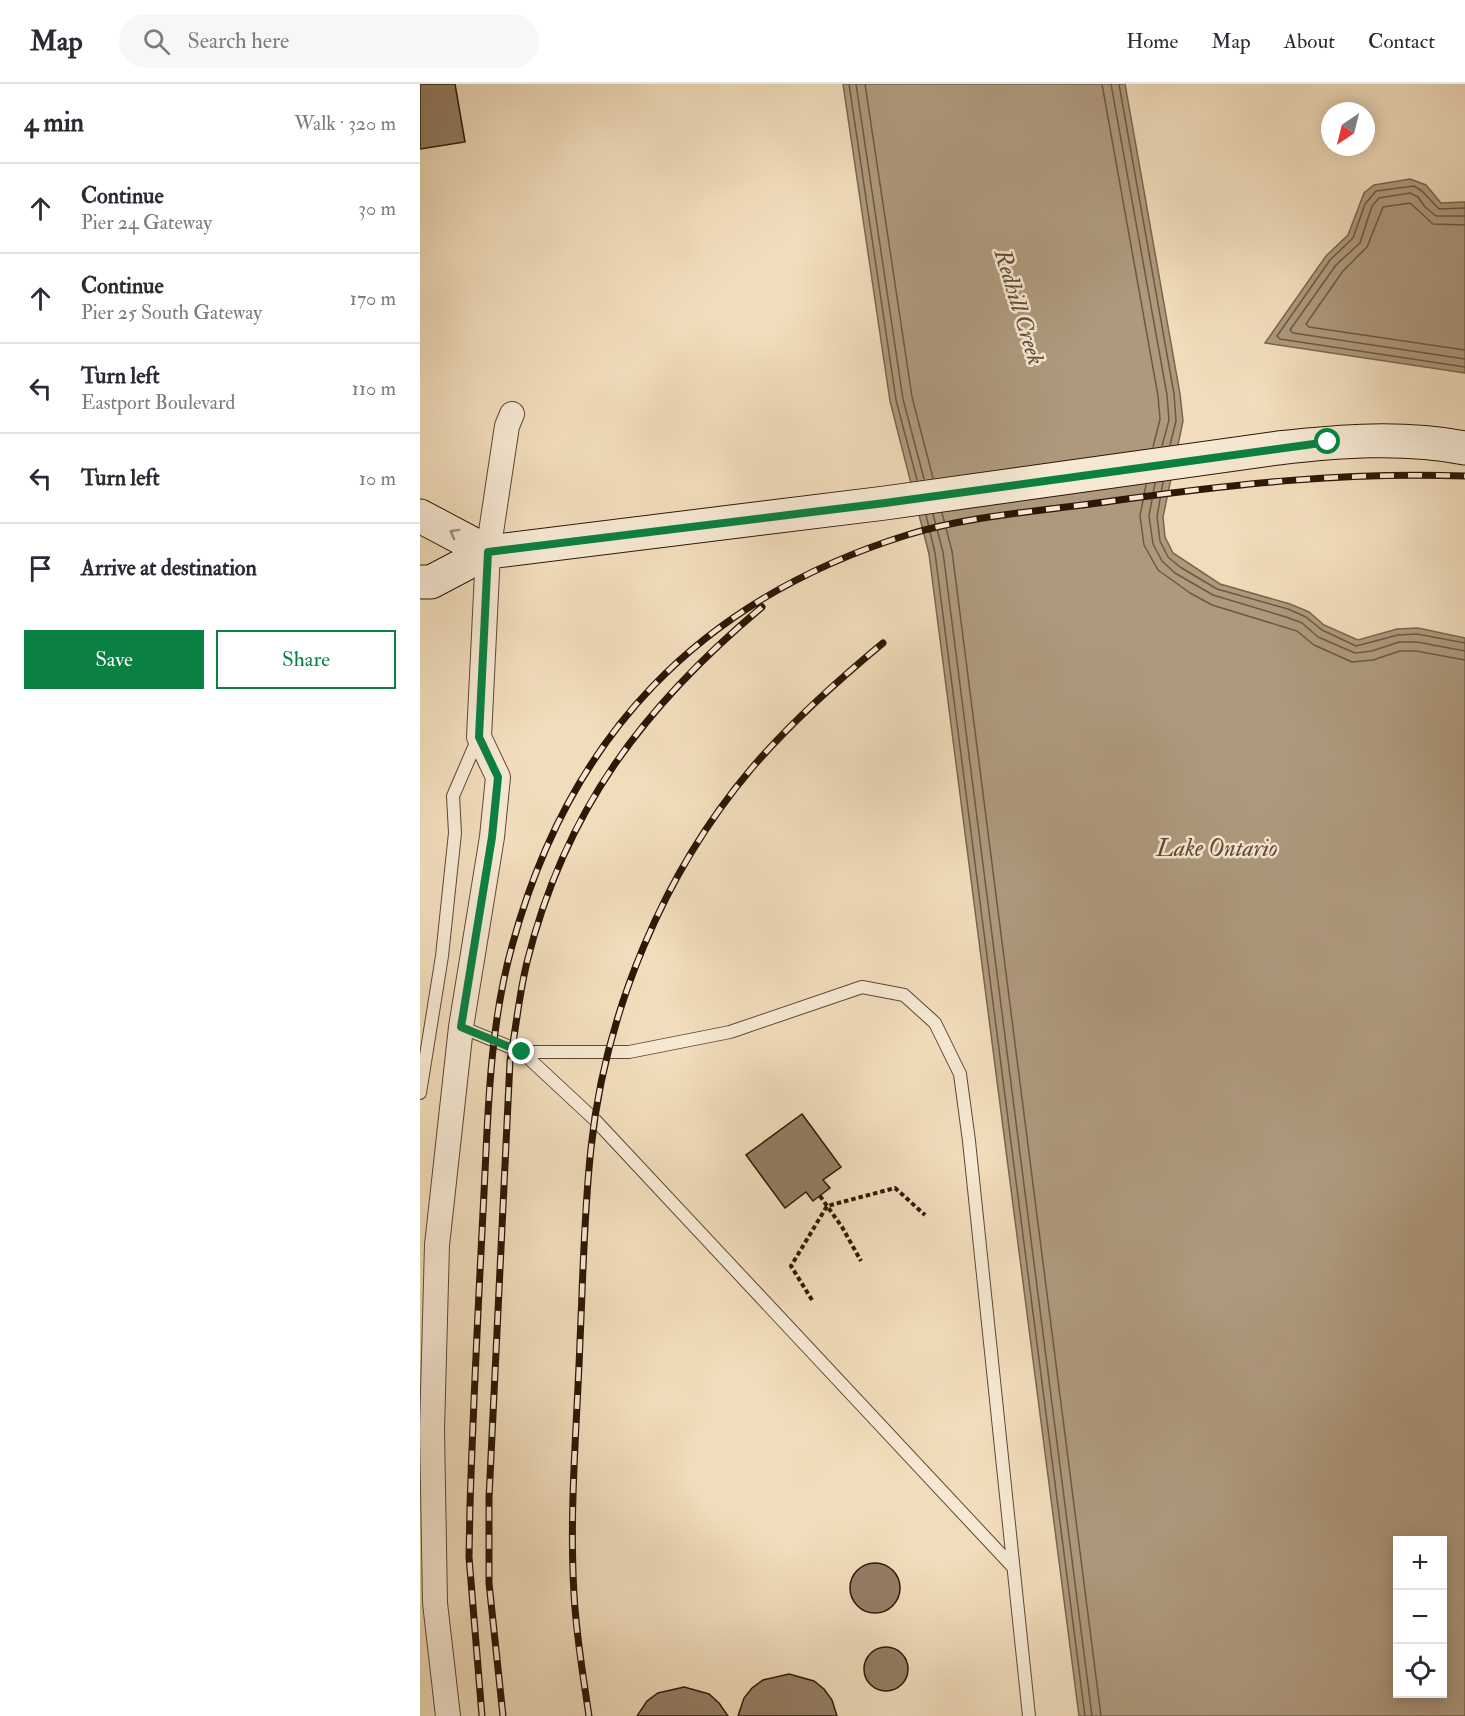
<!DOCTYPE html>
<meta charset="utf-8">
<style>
:root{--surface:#fff;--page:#f7f7f7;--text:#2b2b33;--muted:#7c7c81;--line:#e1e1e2;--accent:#0b8043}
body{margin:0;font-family:"IM FELL Double Pica",serif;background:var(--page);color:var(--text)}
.controls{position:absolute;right:18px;bottom:18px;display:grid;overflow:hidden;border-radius:0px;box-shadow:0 3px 15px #0003}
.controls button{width:54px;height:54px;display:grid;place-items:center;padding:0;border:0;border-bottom:2px solid var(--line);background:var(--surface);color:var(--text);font:30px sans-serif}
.compass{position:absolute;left:901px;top:18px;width:54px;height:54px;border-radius:50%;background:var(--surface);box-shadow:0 3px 15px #0003;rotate:215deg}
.stop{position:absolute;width:18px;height:18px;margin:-14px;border:4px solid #0b8043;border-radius:50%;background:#fff}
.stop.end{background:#0b8043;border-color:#fff;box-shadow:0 2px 6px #0008}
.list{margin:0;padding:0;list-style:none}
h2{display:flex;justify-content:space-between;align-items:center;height:78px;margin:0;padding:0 24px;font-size:26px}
h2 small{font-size:20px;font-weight:400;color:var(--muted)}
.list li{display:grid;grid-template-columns:39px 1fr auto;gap:18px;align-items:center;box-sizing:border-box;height:90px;padding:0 24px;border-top:2px solid var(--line)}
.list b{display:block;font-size:22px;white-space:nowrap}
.list p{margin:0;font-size:20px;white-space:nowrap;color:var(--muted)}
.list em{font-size:20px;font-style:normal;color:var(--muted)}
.actions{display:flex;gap:12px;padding:18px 24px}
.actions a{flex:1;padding:14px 0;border:2px solid var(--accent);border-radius:0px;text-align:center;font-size:21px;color:var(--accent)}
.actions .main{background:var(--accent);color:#fff}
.icon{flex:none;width:33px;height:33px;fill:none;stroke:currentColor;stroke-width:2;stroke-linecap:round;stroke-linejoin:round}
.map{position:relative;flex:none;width:1045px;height:1632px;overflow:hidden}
header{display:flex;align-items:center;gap:36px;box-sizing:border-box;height:84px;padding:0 30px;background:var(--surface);border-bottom:2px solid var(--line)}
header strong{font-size:28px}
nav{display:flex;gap:33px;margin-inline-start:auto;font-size:21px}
.search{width:420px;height:54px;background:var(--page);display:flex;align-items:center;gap:15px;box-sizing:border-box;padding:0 21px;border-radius:33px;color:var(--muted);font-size:22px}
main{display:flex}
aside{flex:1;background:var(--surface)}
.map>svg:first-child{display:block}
.water{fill:#ae997d;stroke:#7a654d;stroke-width:1.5;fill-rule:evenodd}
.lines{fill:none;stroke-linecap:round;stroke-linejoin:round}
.shore{stroke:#6e5841;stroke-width:1.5}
.building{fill:#937d64;stroke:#2d1705;stroke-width:1.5}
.lane-casing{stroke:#5e4832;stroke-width:14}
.street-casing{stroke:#5e4832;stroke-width:26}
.secondary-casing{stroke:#2d1705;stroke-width:35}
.path{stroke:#2d1705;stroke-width:4;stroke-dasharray:4.5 3;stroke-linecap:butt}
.lane{stroke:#f6e8d3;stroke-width:12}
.street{stroke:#f6e8d3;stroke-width:24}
.secondary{stroke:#f6e8d3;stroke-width:33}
.rail-casing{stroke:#2d1705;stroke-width:7}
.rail{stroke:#f6e8d3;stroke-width:4.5;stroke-dasharray:14;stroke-linecap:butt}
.oneway{stroke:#9c8a76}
.route{stroke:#0b8043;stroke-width:8}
.labels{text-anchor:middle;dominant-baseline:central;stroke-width:5;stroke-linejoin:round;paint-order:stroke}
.water-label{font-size:24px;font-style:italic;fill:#614b35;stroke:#f6e8d3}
</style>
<header>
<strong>Map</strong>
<div class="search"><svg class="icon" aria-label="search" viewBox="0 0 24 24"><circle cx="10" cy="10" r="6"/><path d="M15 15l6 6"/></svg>Search here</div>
<nav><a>Home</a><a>Map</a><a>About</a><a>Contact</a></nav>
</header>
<main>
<aside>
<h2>4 min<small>Walk · 320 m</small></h2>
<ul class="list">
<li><svg class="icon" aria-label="ahead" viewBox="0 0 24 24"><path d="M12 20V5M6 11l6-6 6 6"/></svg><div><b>Continue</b><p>Pier 24 Gateway</p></div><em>30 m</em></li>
<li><svg class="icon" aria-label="ahead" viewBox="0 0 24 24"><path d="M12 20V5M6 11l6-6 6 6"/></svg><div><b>Continue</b><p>Pier 25 South Gateway</p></div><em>170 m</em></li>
<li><svg class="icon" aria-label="left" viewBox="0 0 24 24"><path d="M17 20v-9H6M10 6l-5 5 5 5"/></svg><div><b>Turn left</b><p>Eastport Boulevard</p></div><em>110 m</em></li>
<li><svg class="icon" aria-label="left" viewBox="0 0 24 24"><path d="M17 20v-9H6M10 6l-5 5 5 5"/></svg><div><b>Turn left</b></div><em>10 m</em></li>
<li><svg class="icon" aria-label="arrive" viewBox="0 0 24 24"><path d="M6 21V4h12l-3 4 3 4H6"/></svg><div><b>Arrive at destination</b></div></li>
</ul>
<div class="actions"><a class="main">Save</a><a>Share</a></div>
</aside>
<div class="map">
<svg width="1045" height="1632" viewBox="0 0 1045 1632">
<rect width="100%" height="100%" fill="#f1dcbb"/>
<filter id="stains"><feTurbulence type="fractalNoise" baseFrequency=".00333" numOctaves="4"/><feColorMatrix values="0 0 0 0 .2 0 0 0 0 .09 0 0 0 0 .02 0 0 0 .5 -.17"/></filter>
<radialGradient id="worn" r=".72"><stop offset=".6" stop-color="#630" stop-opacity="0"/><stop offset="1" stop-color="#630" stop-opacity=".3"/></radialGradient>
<path class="water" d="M423,0h282l55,310 3,27 -20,96 2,20 8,16 47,31 70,20 19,8 15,13 34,15 39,-11 21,-1 47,10v1078h-386l-150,-1162 -39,-153zM978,1456h44v154h-44z
M990,95l16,6 15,18 24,-1v171l-200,-30 61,-87 22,-21 16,-42 10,-8z"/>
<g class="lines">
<path class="shore" d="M429,0l47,316 21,80
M436,0l47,315 21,80
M445,0l47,313 21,81
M682,0l56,312 2,23 -7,28
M691,0l56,311 2,25 -7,26
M699,0l55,310 2,27 -6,24
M1045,124l-26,1 -17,-18 -8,-5 -38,5 -11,13 -12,34 -23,22 -53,76 3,3 185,28
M1045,132h-29l-11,-9 -7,-10 -8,-4 -31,5 -7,8 -12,37 -24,22 -46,65 3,3 172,26
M1045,141l-32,-1 -23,-21 -27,4 -16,40 -24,24 -37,53 3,3 156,23
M743,398l-6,35 3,24 8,16 12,10 37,22 71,20 18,8 16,13 34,16 42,-11 19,-1 48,9
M735,399l-6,33 4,28 9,17 13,12 38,22 73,22 16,6 16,14 37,16 17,-2 27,-9h18l48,9
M726,401l-6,31 4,29 14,25 32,23 22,12 85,26 17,14 38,17 21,-2 27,-9h16l49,9
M522,429l10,38 149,1165
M513,430l10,38 149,1164
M506,431l9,38 150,1163"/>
</g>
<path class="building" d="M0,0h35l10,58 -45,7z
M382,1030l39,53 -18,13 7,8 -17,13 -7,-9 -21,16 -39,-53z
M430 1504a25 25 0 1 1 50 0a25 25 0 1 1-50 0Z
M444 1585a22 22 0 1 1 44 0a22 22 0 1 1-44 0Z
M369,1590l25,7 10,8 8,11 5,16h-99l6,-18 8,-10 11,-8z
M264,1603l25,7 10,9 9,13h-91l10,-15 11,-8z"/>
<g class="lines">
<g class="lane-casing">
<path id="lane" d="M41,943l61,25 73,68 417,446
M102,968h107l101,-20 132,-45 42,8 31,28 25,51 9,67 60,575
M0,1009l22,-137 13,-123 -2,-37 25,-58"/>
</g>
<g class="street-casing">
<path id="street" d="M28,1632l-13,-113 -3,-173 5,-185 24,-218 31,-190 6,-60 -19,-40 9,-185 19,-126 5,-12"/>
</g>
<g class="secondary-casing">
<path id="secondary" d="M0,432l68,36
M0,498h11l57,-30 397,-49 393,-55c62,-7 125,-12 187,0"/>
</g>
<path class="path" d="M400,1112l22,31 19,34
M392,1216l-21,-34 36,-60 68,-18 30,27"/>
<use href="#lane" class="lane"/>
<use href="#street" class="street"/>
<use href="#secondary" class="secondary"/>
<g class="rail-casing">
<path id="rail" d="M62,1632l-13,-159 1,-51c3,-98 8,-196 13,-294 5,-89 5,-180 29,-266 57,-210 187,-346 395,-411 65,-20 137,-24 205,-34 121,-17 230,-29 353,-25
M83,1632l-14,-133v-85l21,-437c6,-33 9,-66 17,-99 38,-152 117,-256 235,-355
M169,1632c-6,-41 -13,-82 -15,-122 -5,-84 3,-169 6,-253 3,-64 4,-129 11,-193 14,-135 73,-276 160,-379 40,-47 85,-87 132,-126"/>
</g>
<use href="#rail" class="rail"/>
</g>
<defs><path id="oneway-chevron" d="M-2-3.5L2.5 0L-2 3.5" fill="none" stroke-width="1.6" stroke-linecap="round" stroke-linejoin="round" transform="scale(1.5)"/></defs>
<use class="oneway" href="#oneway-chevron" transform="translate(34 449) rotate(-151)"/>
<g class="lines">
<path class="route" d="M102,968l-61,-25 31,-190 6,-60 -19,-40 9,-185 397,-49 443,-61"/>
</g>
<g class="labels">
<g class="water-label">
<text transform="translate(599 223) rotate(73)">Redhill Creek</text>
<text x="797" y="764">Lake Ontario</text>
</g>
</g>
<rect width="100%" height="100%" filter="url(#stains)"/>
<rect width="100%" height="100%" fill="url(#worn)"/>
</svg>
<div class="controls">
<button>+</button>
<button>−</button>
<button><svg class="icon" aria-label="locate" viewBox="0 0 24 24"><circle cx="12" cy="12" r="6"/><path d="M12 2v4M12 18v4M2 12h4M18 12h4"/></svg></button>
</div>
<svg class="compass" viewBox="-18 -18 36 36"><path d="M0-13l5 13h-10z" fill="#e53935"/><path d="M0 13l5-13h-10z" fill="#7c7c81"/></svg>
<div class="stop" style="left:908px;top:358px"></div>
<div class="stop end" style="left:102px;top:968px"></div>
</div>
</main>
